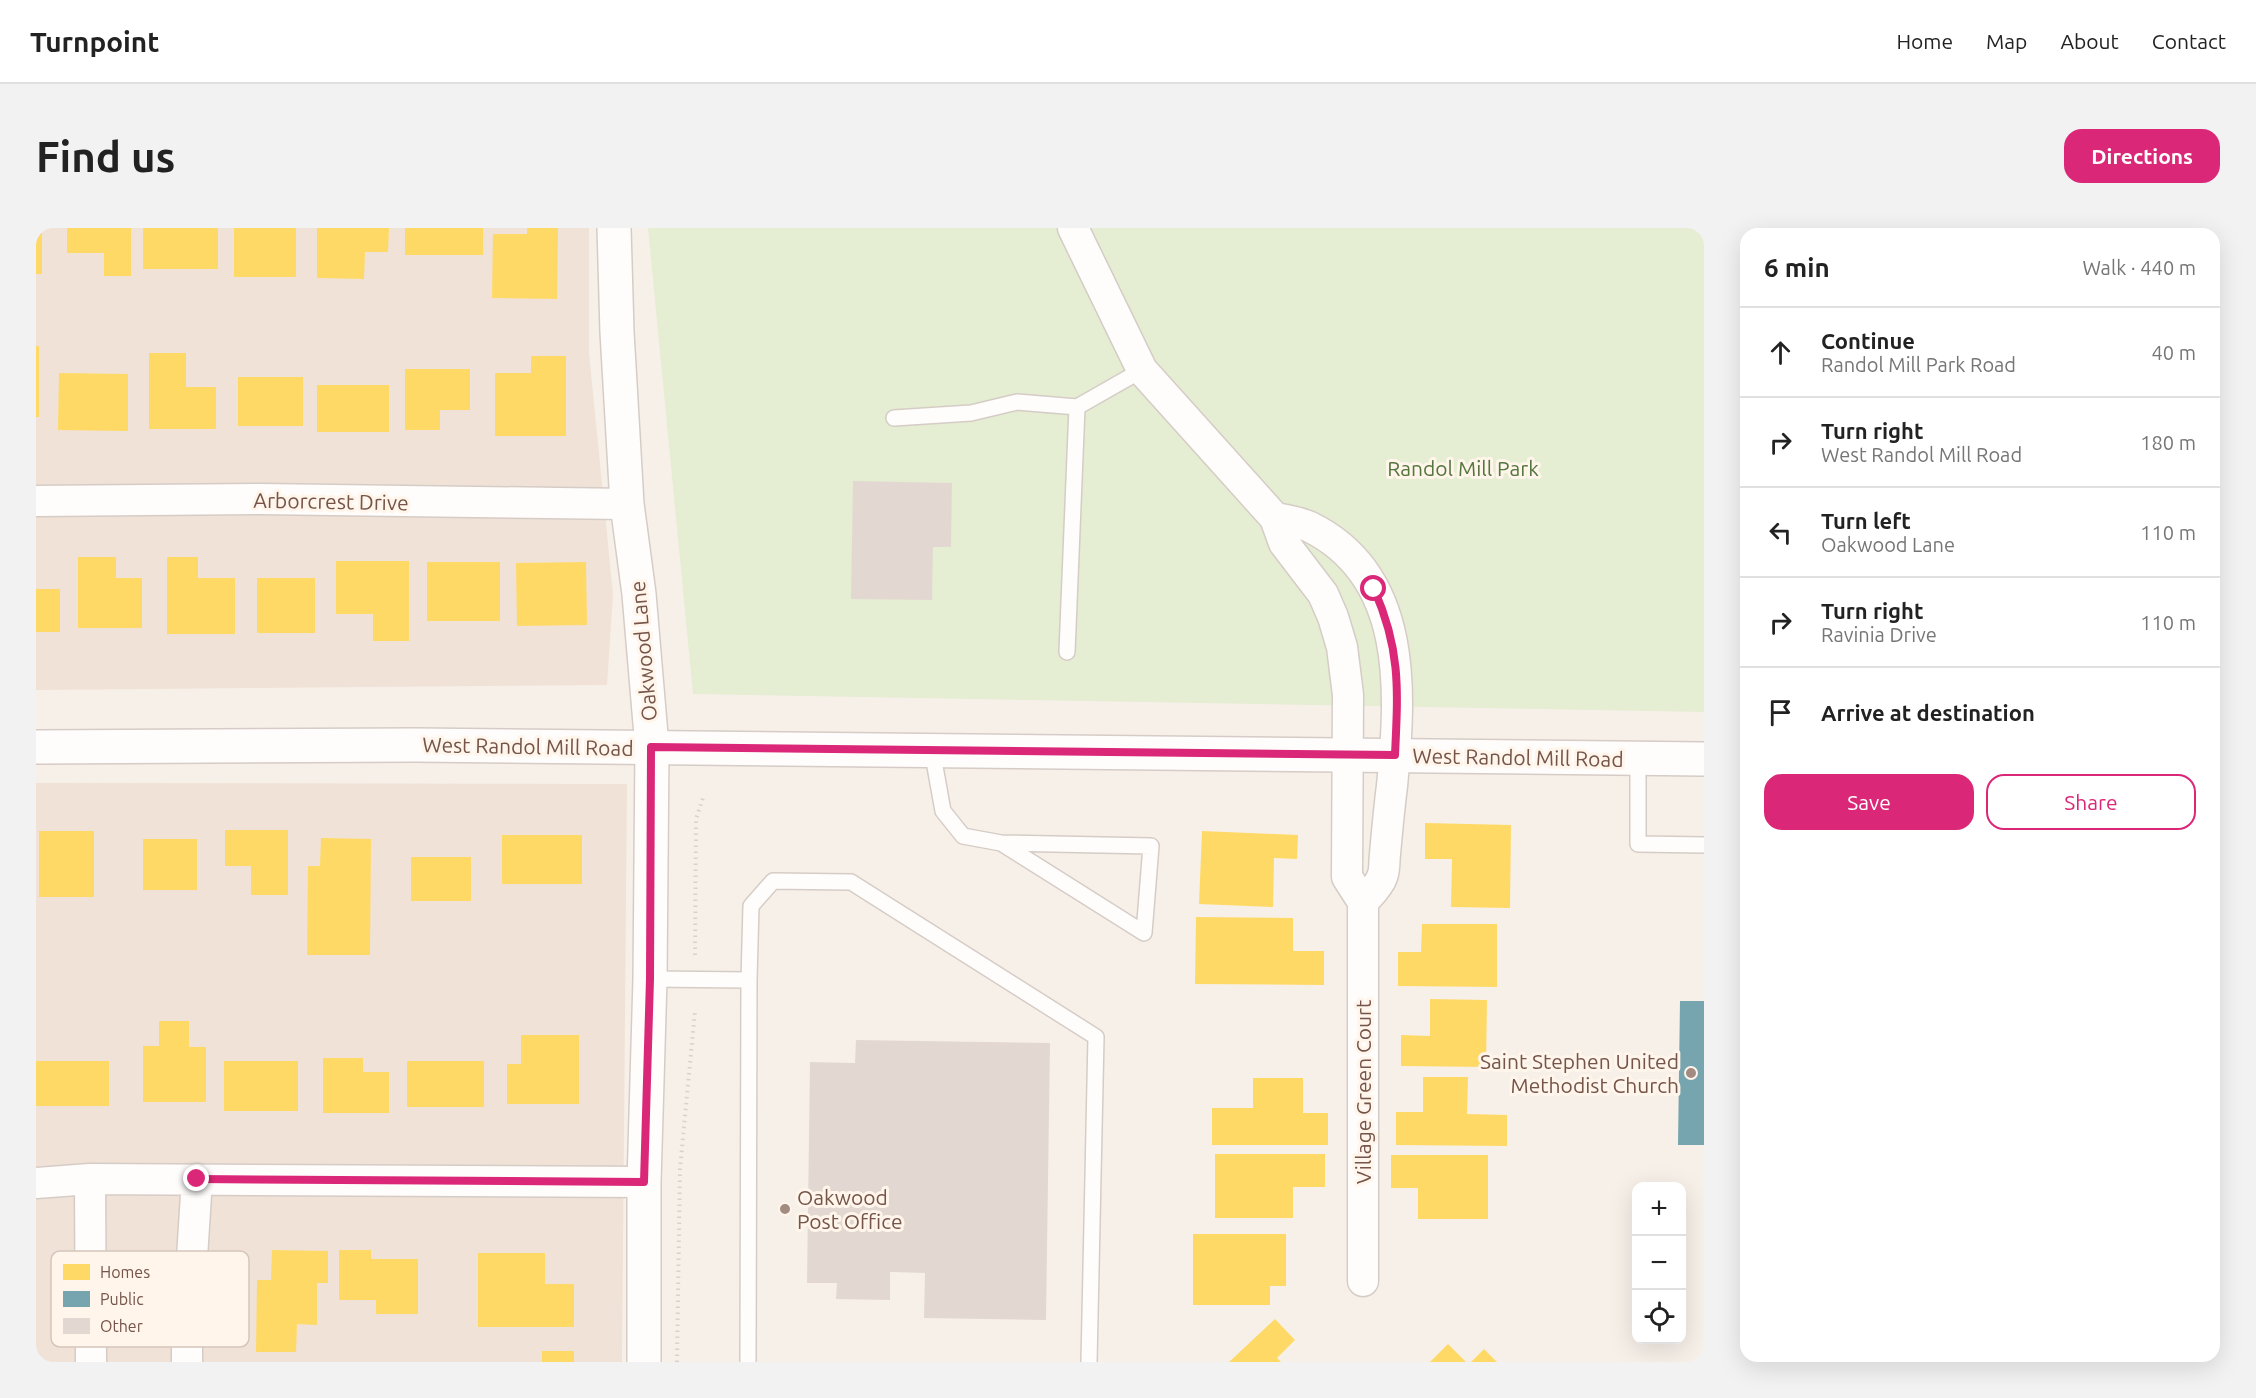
<!DOCTYPE html>
<meta charset="utf-8">
<style>
:root{--surface:#fff;--page:#f2f2f2;--text:#222;--muted:#767676;--line:#e0e0e0;--accent:#db2777}
body{margin:0;font-family:Ubuntu,sans-serif;background:var(--page);color:var(--text)}
.controls{position:absolute;right:18px;bottom:18px;display:grid;overflow:hidden;border-radius:12px;box-shadow:0 6px 24px #0002}
.controls button{width:54px;height:54px;display:grid;place-items:center;padding:0;border:0;border-bottom:2px solid var(--line);background:var(--surface);color:var(--text);font:30px sans-serif}
.stop{position:absolute;width:18px;height:18px;margin:-14px;border:4px solid #db2777;border-radius:50%;background:#fff}
.stop.end{background:#db2777;border-color:#fff;box-shadow:0 2px 6px #0008}
.list{margin:0;padding:0;list-style:none}
h2{display:flex;justify-content:space-between;align-items:center;height:78px;margin:0;padding:0 24px;font-size:26px}
h2 small{font-size:20px;font-weight:400;color:var(--muted)}
.list li{display:grid;grid-template-columns:39px 1fr auto;gap:18px;align-items:center;box-sizing:border-box;height:90px;padding:0 24px;border-top:2px solid var(--line)}
.list b{display:block;font-size:22px;white-space:nowrap}
.list p{margin:0;font-size:20px;white-space:nowrap;color:var(--muted)}
.list em{font-size:20px;font-style:normal;color:var(--muted)}
.actions{display:flex;gap:12px;padding:18px 24px}
.actions a{flex:1;padding:14px 0;border:2px solid var(--accent);border-radius:18px;text-align:center;font-size:21px;color:var(--accent)}
.actions .main{background:var(--accent);color:#fff}
.icon{flex:none;width:33px;height:33px;fill:none;stroke:currentColor;stroke-width:2;stroke-linecap:round;stroke-linejoin:round}
.map{position:relative;flex:none;width:1668px;height:1134px;overflow:hidden;border-radius:18px}
header{display:flex;align-items:center;gap:36px;box-sizing:border-box;height:84px;padding:0 30px;background:var(--surface);border-bottom:2px solid var(--line)}
header strong{font-size:28px}
nav{display:flex;gap:33px;margin-inline-start:auto;font-size:21px}
.intro{display:flex;align-items:center;justify-content:space-between;box-sizing:border-box;height:144px;padding:0 36px}
h1{margin:0;font-size:42px}
.button{padding:15px 27px;border-radius:18px;background:var(--accent);color:#fff;font-size:21px;font-weight:700}
main{display:flex;gap:36px;padding:0 36px}
aside{flex:1;background:var(--surface);border-radius:18px;box-shadow:0 6px 24px #0002}
.map>svg:first-child{display:block}
.residential{fill:#f0e2d6}
.green{fill:#e5edd3}
.homes{fill:#ffd966}
.public{fill:#76a5af}
.building{fill:#e3d8d1}
.lines{fill:none;stroke-linecap:round;stroke-linejoin:round}
.service-casing{stroke:#d6ccc6;stroke-width:18}
.minor-casing{stroke:#d6ccc6;stroke-width:33}
.tertiary-casing{stroke:#d6ccc6;stroke-width:36}
.secondary-casing{stroke:#d6cbc6;stroke-width:36}
.path{stroke:#dad0cc;stroke-width:4;stroke-dasharray:1.5 4.5;stroke-linecap:butt}
.service{stroke:#fefdfc;stroke-width:15}
.minor{stroke:#fefdfc;stroke-width:30}
.tertiary{stroke:#fefdfc;stroke-width:33}
.secondary{stroke:#fefdfc;stroke-width:33}
.route{stroke:#db2777;stroke-width:8}
.poi-dot{fill:#a28b81;stroke:#fff5ea;stroke-width:2}
.labels{text-anchor:middle;dominant-baseline:central;stroke-width:6;stroke-linejoin:round;paint-order:stroke}
.park-label{font-size:21px;fill:#53763d;stroke:#fff5ea}
.street-label{font-size:21px;fill:#755449;stroke:#fff5ea}
.poi-label{font-size:21px;fill:#755449;stroke:#fff5ea;text-anchor:end}
.key{fill:#fff5ea;stroke:#d6c5ba;stroke-width:1.5}
.key-label{font-size:16px;fill:#755449}
</style>
<header>
<strong>Turnpoint</strong>
<nav><a>Home</a><a>Map</a><a>About</a><a>Contact</a></nav>
</header>
<div class="intro"><h1>Find us</h1><a class="button">Directions</a></div>
<main>
<div class="map">
<svg width="1668" height="1134" viewBox="0 0 1668 1134">
<rect width="100%" height="100%" fill="#f7f0e9"/>
<path class="residential" d="M0,0h553v125l24,241 -6,91 -571,5z
M0,555l591,1 -5,578h-586z"/>
<path class="green" d="M612,0h1056v484l-1011,-18z"/>
<path class="homes" d="M0,0h6v46h-6z
M31,0h64v48h-27v-23h-37z
M107,0h75v41h-75z
M198,0h62v49h-62z
M281,0h72l-1,24h-23l-1,27 -47,-1z
M369,0h78v27h-78z
M491,0h31l-1,71 -65,-1 1,-64h34z
M0,118h3v71h-3z
M113,125h37v34h30v42h-67z
M495,128h35v80h-71v-63h36z
M369,141h65v41h-30v20h-35z
M23,145l69,1v57l-70,-1z
M202,149h65v49h-65z
M281,157h72v47h-72z
M42,329h38v21h26v50h-64z
M131,329h31v21h37v56h-68z
M300,333h73v80h-36v-27h-37z
M391,334h73v59h-73z
M550,334l1,63 -70,1 -1,-63z
M221,350h58v55h-58z
M0,361h24v43h-24z
M1389,595l86,2 -1,83 -59,-1 1,-48h-27z
M189,602h63v65h-37v-29h-26z
M3,603h55v66h-55z
M1166,603l96,4 -1,24 -23,-1 -1,49 -74,-3z
M466,607h80v49h-80z
M285,610l50,1 -1,116h-63l1,-89h12z
M107,611h54v51h-54z
M375,629h60v44h-60z
M1160,689l97,1v33h31v34l-129,-1z
M1386,696h75v63l-99,-1v-34h23z
M1394,771l57,1 -1,67 -85,-1v-31l29,1z
M123,793h30v26h17v55h-63v-56h16z
M485,807h58v69h-72v-40h14z
M287,830h40v14h26v41h-66z
M0,833h73v45h-73z
M188,833h74v50h-74z
M371,833h77v46h-77z
M1387,849h45l-1,37 40,1v31l-111,-1v-33h27z
M1217,850h50v35h25v32h-116v-37h41z
M1179,926h110v33h-32v31h-78z
M1355,927h97v64h-70v-31h-27z
M1157,1006h93v52h-16v19h-77z
M236,1022l56,1v32h-11v42l-20,-1 -1,28h-40l1,-72h14z
M303,1022h32v9h47v55h-42v-14h-37z
M442,1025h67v31h29v43h-96z
M1239,1091l20,21 -18,18 4,4h-52z
M1412,1116l18,18h-36z
M1448,1121l13,13h-26z
M506,1123h32v11h-32z"/>
<path class="public" d="M1644,773h24v144h-26z"/>
<path class="building" d="M817,253l99,2 -1,64h-18l-1,53 -81,-1z
M820,812l194,3 -4,277 -122,-2 1,-45 -35,-1v28l-54,-1 1,-16h-30l3,-221 45,1z"/>
<g class="lines">
<g class="service-casing">
<path id="service" d="M858,190l77,-5 46,-11 60,5
M1031,424l10,-245 65,-37
M896,522l11,61 20,25 38,7 150,3 -7,87 -143,-90
M1602,531v85l66,1
M614,751l99,1 2,-74 22,-25 78,1 245,155 -7,325
M712,1134l1,-382"/>
</g>
<g class="minor-casing">
<path id="minor" d="M1037,0l69,142 133,148 9,25 39,51 10,23 9,30 6,48 -1,182 16,25v379
M0,273l225,-2 366,5
M1239,290c11,2 24,4 35,9 99,49 91,166 82,259 -3,23 -5,46 -7,68 -1,7 0,17 -3,23 -3,9 -13,18 -19,25
M54,951l1,183
M0,955l54,-4 554,3
M151,1134v-26l10,-157"/>
</g>
<g class="tertiary-casing">
<path id="tertiary" d="M578,0l3,104 10,172 12,90 13,153 -2,232 -6,203v180"/>
</g>
<g class="secondary-casing">
<path id="secondary" d="M0,519l379,-2 1289,14"/>
</g>
<path class="path" d="M659,727l1,-136 8,-24
M641,1134l3,-193 15,-158"/>
<use href="#service" class="service"/>
<use href="#minor" class="minor"/>
<use href="#tertiary" class="tertiary"/>
<use href="#secondary" class="secondary"/>
</g>
<g class="lines">
<path class="route" d="M161,951l447,3 6,-203 1,-232 744,8c3,-65 6,-105 -21,-166"/>
</g>
<g class="poi-dot">
<circle cx="1655" cy="845" r="6"/>
<circle cx="749" cy="981" r="6"/>
</g>
<g class="labels">
<g class="park-label">
<text x="1427" y="240">Randol Mill Park</text>
</g>
<g class="street-label">
<text transform="translate(295 273) rotate(1)">Arborcrest Drive</text>
<text transform="translate(607 423) rotate(-95)">Oakwood Lane</text>
<text transform="translate(492 518) rotate(1)">West Randol Mill Road</text>
<text transform="translate(1482 529) rotate(1)">West Randol Mill Road</text>
<text transform="translate(1327 864) rotate(-90)">Village Green Court</text>
</g>
<g class="poi-label">
<text x="1643" y="833">Saint Stephen United<tspan x="1643" dy="24">Methodist Church</tspan></text>
<text x="761" y="969" text-anchor="start">Oakwood<tspan x="761" dy="24">Post Office</tspan></text>
</g>
</g>
<rect x="15" y="1023" width="198" height="96" rx="9" class="key"/>
<rect x="27" y="1036" width="27" height="16" fill="#ffd966"/>
<rect x="27" y="1063" width="27" height="16" fill="#76a5af"/>
<rect x="27" y="1090" width="27" height="16" fill="#e3d8d1"/>
<g class="key-label">
<text x="64" y="1050">Homes</text>
<text x="64" y="1077">Public</text>
<text x="64" y="1104">Other</text>
</g>
</svg>
<div class="controls">
<button>+</button>
<button>−</button>
<button><svg class="icon" aria-label="locate" viewBox="0 0 24 24"><circle cx="12" cy="12" r="6"/><path d="M12 2v4M12 18v4M2 12h4M18 12h4"/></svg></button>
</div>
<div class="stop" style="left:1338px;top:361px"></div>
<div class="stop end" style="left:161px;top:951px"></div>
</div>
<aside>
<h2>6 min<small>Walk · 440 m</small></h2>
<ul class="list">
<li><svg class="icon" aria-label="ahead" viewBox="0 0 24 24"><path d="M12 20V5M6 11l6-6 6 6"/></svg><div><b>Continue</b><p>Randol Mill Park Road</p></div><em>40 m</em></li>
<li><svg class="icon" aria-label="right" viewBox="0 0 24 24"><path d="M7 20v-9h11M14 6l5 5-5 5"/></svg><div><b>Turn right</b><p>West Randol Mill Road</p></div><em>180 m</em></li>
<li><svg class="icon" aria-label="left" viewBox="0 0 24 24"><path d="M17 20v-9H6M10 6l-5 5 5 5"/></svg><div><b>Turn left</b><p>Oakwood Lane</p></div><em>110 m</em></li>
<li><svg class="icon" aria-label="right" viewBox="0 0 24 24"><path d="M7 20v-9h11M14 6l5 5-5 5"/></svg><div><b>Turn right</b><p>Ravinia Drive</p></div><em>110 m</em></li>
<li><svg class="icon" aria-label="arrive" viewBox="0 0 24 24"><path d="M6 21V4h12l-3 4 3 4H6"/></svg><div><b>Arrive at destination</b></div></li>
</ul>
<div class="actions"><a class="main">Save</a><a>Share</a></div>
</aside>
</main>
